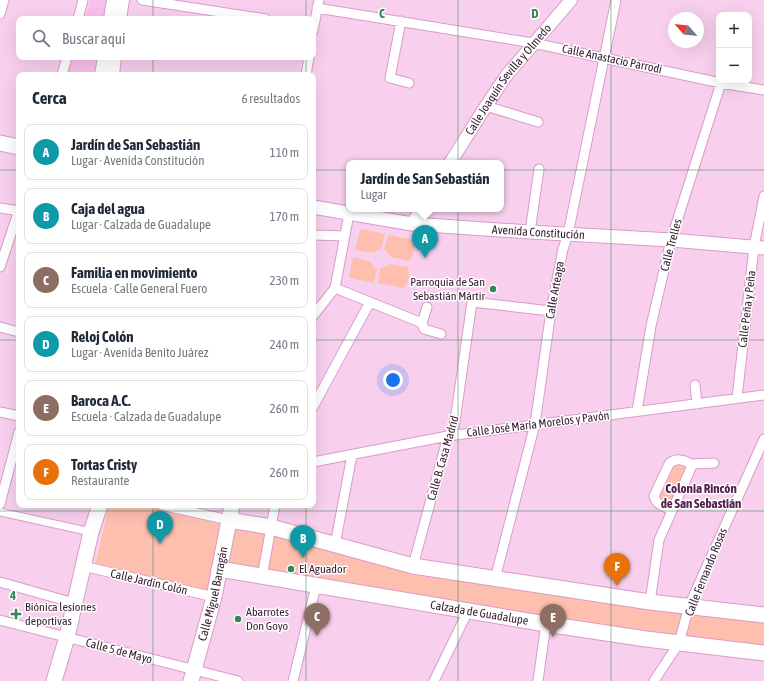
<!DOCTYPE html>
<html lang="es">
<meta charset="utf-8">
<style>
:root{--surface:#fff;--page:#f6f6f7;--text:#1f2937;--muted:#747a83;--line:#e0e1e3;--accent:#368758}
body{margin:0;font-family:"Asap Condensed",sans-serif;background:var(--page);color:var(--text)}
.controls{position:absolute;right:12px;top:12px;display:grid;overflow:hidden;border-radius:8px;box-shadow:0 4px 16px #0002}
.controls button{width:36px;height:36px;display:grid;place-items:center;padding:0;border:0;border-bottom:1px solid var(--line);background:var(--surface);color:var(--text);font:20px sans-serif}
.compass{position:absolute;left:668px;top:12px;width:36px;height:36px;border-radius:50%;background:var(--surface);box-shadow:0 4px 16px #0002;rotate:297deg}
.you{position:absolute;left:393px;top:380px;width:14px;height:14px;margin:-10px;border:3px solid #fff;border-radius:50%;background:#1a73e8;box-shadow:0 0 0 6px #1a73e833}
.badge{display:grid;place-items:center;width:26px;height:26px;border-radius:50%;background:var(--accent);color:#fff;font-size:13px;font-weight:700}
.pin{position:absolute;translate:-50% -33px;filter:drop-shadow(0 1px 2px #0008)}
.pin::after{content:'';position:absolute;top:21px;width:14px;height:12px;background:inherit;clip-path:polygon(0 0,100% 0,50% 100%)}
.popup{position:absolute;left:346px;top:160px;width:158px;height:52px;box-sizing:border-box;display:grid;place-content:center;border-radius:8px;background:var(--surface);filter:drop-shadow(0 1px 3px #0005);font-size:13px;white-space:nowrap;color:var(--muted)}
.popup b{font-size:15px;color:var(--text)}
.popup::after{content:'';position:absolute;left:50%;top:100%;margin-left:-8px;border:8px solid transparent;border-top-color:var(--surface)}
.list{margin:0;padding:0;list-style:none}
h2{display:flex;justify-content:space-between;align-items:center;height:52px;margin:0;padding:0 16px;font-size:17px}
h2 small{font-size:13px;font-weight:400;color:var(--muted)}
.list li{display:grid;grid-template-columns:26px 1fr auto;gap:12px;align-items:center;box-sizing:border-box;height:56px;margin:0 8px 8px;padding:0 8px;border:1px solid var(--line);border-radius:8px}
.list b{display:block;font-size:15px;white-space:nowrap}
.list p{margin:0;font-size:13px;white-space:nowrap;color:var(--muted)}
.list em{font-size:13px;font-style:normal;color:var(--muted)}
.icon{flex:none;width:22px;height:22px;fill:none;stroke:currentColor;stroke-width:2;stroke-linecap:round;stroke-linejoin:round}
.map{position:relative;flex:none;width:764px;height:681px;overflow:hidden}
.search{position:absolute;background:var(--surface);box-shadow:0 4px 16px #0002;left:16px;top:16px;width:300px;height:44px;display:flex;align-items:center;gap:10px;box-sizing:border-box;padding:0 14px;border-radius:8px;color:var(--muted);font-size:15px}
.panel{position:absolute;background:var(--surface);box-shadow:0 4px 16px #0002;left:16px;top:72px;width:300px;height:436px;border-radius:8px}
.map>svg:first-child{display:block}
.built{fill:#f9c0eb}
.green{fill:#febfaf}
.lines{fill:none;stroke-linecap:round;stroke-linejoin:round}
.pedestrian-casing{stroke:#d99bca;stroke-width:9}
.minor-casing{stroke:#d99bca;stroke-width:11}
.tertiary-casing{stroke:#d99bca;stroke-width:14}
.secondary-casing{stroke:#d99bca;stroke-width:15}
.primary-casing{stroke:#d99bca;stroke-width:17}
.pedestrian{stroke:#fff;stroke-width:7}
.minor{stroke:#fff;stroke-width:9}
.tertiary{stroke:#fff;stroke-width:12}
.secondary{stroke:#fff;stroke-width:13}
.primary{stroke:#fff;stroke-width:15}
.grid{fill:none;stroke:#368758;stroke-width:1;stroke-opacity:0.55}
.poi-dot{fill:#368758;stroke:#fff;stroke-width:1.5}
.labels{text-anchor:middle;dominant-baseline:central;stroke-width:3;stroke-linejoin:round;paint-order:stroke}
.street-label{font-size:12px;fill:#351d30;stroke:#fff}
.poi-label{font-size:12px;fill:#351d30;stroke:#fff;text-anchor:start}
.neighbourhood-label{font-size:13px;font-weight:bold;fill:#56224d;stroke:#fff}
.grid-label{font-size:13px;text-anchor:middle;font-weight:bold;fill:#368758;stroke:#fff;stroke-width:3;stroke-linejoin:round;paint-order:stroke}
</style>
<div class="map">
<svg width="764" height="681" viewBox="0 0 764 681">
<rect width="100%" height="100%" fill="#f8d0ee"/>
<path class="built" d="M91,0h16l-3,19h-19z
M73,57h25l-2,18h-29z"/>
<path class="green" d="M362,229l23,5 -4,15 -9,4 -17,-3 5,-20z
M388,235l26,5c1,9 0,14 -5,21l-18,-4 -4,-5 -3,-2z
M353,257l17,4 4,6 3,1 -3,15 -24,-5 -1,-2z
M390,264l18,3c2,9 1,14 -4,21l-26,-5 2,-14z
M674,463l12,1 1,4 -13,30 -4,4 -9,-4 -2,-5z
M109,505h35l80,18 -15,67 -114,-24z
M230,524l181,47 353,48v28l-289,-40 -252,-44z"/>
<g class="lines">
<g class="pedestrian-casing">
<path id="pedestrian" d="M0,512l91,20"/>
</g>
<g class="minor-casing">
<path id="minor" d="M142,0l124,19
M317,8l216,35 188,40 43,7
M0,14l4,-14
M78,19l5,-19
M401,21l-11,57 19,5
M313,31l6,-31
M62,75l5,-18
M306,75l3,-18
M486,106l52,16
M0,208l19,3
M530,232l9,-63
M313,235l32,1
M0,267l19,-57
M335,288l87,35
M313,316l22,-28 14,-74
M422,323l2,6 17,5
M422,323l5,-16
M0,327l19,5
M695,385l2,19
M737,398l17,-151 10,-51
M313,407l57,-105
M637,411l14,-85 20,-86 50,-157
M0,412l19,4
M313,462l135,-26 316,-41
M0,504l19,-72
M161,505l68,15
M671,510c-7,-4 -15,-5 -17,-14l15,-32c5,-6 15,-5 22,0l23,-1
M335,545l17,-90
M83,566l131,31
M413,566l35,-130 6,-8 18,-126 79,9
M262,577l13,-72
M495,579l40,-155 16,-113 12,-62 5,-15 48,-234
M0,582l74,21
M650,602l9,-62 32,-72v-4
M0,620l238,61
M293,681l23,-95
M434,681l34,-70
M538,681l8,-57
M654,681l25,-38 10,-37 75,-167"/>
</g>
<g class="tertiary-casing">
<g id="tertiary">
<path d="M110,19l3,-19"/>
<path d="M120,19l3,-19"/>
<path d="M101,75l3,-18"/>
<path d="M113,75l2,-18"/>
<path id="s1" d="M450,163l36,-57 20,-30 65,-76"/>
<path d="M412,224l9,-15"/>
</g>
</g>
<g class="secondary-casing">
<g id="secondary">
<path id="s2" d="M313,207l99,17 118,8 141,8 93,8"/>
</g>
</g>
<g class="primary-casing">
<g id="primary">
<path d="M0,143l19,4"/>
<path d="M229,520l42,7 142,39 237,36 114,13"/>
<path id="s3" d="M219,569l327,55 100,15 118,14"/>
<path d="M54,681l13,-44 24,-105 9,-27"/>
<path id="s4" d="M191,681l23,-84 18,-92"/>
</g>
</g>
<use href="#pedestrian" class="pedestrian"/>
<use href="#minor" class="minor"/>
<use href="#tertiary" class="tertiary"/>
<use href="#secondary" class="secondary"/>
<use href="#primary" class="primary"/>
</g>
<path class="grid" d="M153,0v19M306,0v19M458,0v681M611,0v681M153,57v18M306,57v18M0,170h19M313,170h451M0,340h19M313,340h451M153,505v176M306,505v176M0,511h764"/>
<g class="poi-dot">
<circle cx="493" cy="289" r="4"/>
<circle cx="291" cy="569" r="4"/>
<path d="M14 608h4v4h4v4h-4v4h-4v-4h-4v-4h4z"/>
<circle cx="238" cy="619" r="4"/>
</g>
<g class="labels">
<g class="street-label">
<text transform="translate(612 59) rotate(12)">Calle Anastacio Parrodi</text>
<text stroke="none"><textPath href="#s1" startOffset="102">Calle Joaquín Sevilla y Olmedo</textPath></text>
<text stroke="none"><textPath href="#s2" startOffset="227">Avenida Constitución</textPath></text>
<text transform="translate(671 245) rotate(-75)">Calle Trelles</text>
<text transform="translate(555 290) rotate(-80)">Calle Arteaga</text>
<text transform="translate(747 309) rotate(-83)">Calle Peña y Peña</text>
<text transform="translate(538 424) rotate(-7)">Calle José María Morelos y Pavón</text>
<text transform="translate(443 458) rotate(-74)">Calle B. Casa Madrid</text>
<text transform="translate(706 572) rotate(-68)">Calle Fernando Rosas</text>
<text transform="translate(149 582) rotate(13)">Calle Jardín Colón</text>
<text stroke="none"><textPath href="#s4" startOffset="90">Calle Miguel Barragán</textPath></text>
<text stroke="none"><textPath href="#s3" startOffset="264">Calzada de Guadalupe</textPath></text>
<text transform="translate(119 651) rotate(15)">Calle 5 de Mayo</text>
</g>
<g class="poi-label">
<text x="485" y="282" text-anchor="end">Parroquia de San<tspan x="485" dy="14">Sebastián Mártir</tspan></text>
<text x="299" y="569">El Aguador</text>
<text x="25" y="607">Biónica lesiones<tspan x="25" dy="14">deportivas</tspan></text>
<text x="246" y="612">Abarrotes<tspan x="246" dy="14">Don Goyo</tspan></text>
</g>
<g class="neighbourhood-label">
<text x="701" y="488">Colonia Rincón<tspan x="701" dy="15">de San Sebastián</tspan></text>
</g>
</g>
<g class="grid-label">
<text x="382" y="18">C</text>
<text x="535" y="18">D</text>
<text x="13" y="600">4</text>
</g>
</svg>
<div class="controls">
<button>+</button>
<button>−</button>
</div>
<svg class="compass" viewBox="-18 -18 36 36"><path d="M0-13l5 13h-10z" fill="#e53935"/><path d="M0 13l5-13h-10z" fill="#747a83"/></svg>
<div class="you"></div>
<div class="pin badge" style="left:425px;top:258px;background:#0f9aa8">A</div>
<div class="popup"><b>Jardín de San Sebastián</b>Lugar</div>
<div class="pin badge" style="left:303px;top:558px;background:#0f9aa8">B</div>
<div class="pin badge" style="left:317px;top:636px;background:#8d6e63">C</div>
<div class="pin badge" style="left:160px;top:544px;background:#0f9aa8">D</div>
<div class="pin badge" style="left:553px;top:637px;background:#8d6e63">E</div>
<div class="pin badge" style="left:617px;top:586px;background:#e8710a">F</div>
<div class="search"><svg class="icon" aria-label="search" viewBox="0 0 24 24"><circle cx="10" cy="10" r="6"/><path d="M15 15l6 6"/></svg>Buscar aquí</div>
<section class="panel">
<h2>Cerca<small>6 resultados</small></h2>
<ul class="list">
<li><span class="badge" style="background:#0f9aa8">A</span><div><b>Jardín de San Sebastián</b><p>Lugar · Avenida Constitución</p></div><em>110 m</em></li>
<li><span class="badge" style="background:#0f9aa8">B</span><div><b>Caja del agua</b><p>Lugar · Calzada de Guadalupe</p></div><em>170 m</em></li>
<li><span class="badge" style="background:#8d6e63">C</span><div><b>Familia en movimiento</b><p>Escuela · Calle General Fuero</p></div><em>230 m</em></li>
<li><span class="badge" style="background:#0f9aa8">D</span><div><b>Reloj Colón</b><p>Lugar · Avenida Benito Juárez</p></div><em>240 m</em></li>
<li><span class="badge" style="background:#8d6e63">E</span><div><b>Baroca A.C.</b><p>Escuela · Calzada de Guadalupe</p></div><em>260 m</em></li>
<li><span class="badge" style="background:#e8710a">F</span><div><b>Tortas Cristy</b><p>Restaurante</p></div><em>260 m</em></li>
</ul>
</section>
</div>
